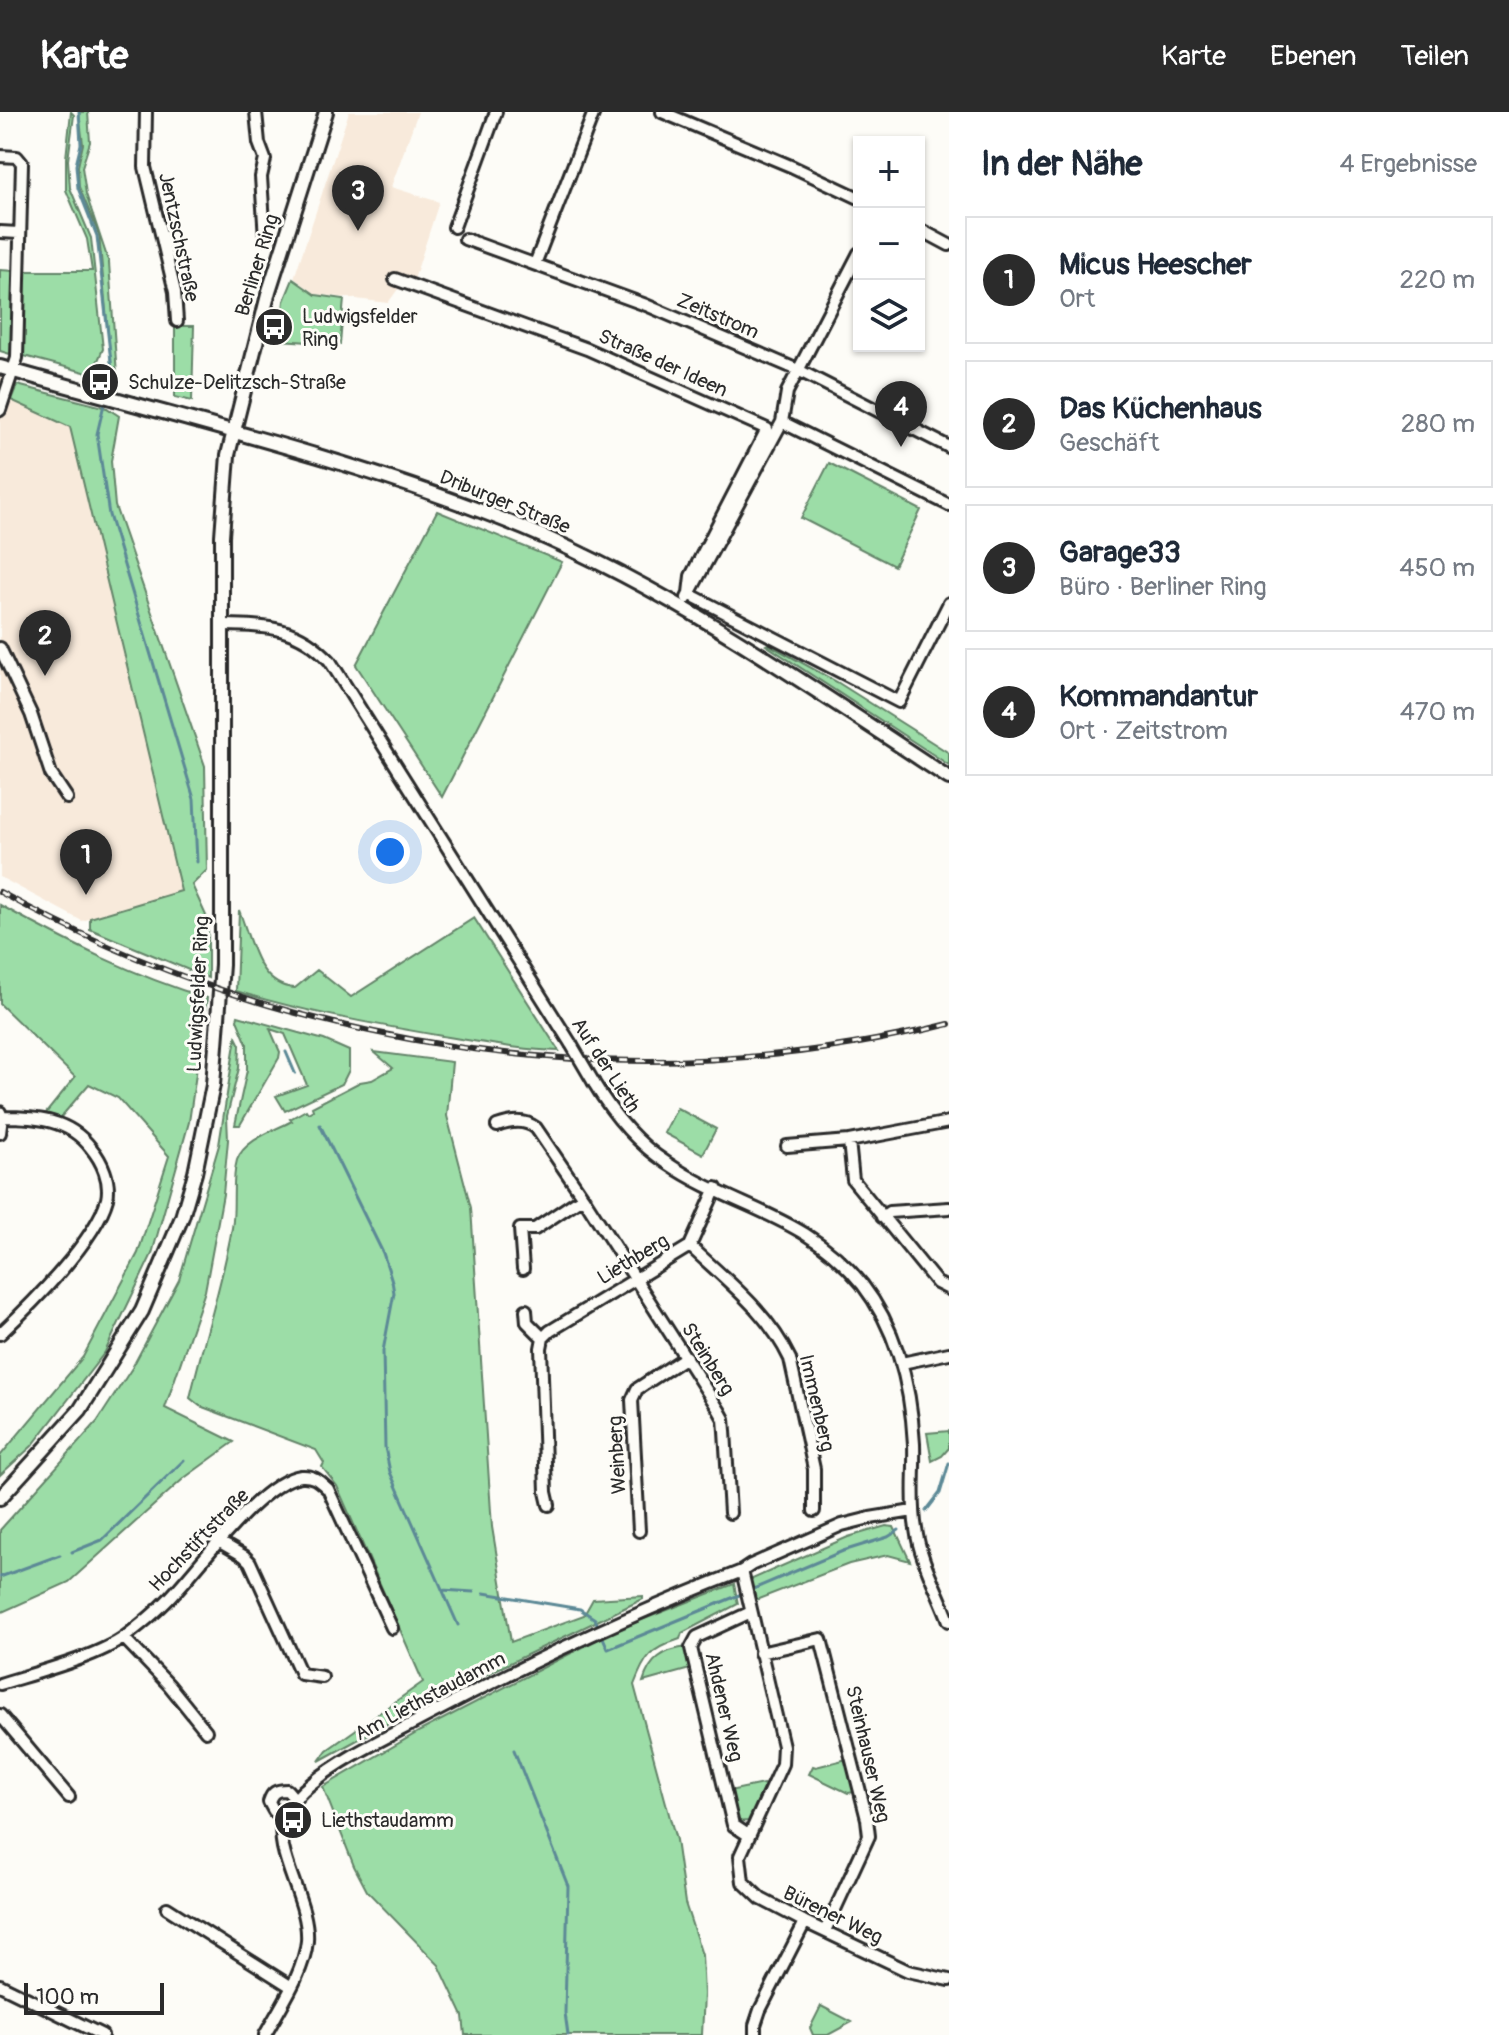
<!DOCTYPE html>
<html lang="de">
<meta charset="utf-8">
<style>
:root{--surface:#fff;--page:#f6f6f7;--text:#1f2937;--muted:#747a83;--line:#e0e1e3;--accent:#2b2b2b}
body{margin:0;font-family:Pangolin,sans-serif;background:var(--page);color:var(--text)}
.controls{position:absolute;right:24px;top:24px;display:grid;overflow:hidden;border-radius:0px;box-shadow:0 2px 6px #0004}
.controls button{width:72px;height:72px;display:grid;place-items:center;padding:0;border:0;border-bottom:2px solid var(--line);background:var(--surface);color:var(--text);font:40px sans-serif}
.scale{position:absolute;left:24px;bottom:20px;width:140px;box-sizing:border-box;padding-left:8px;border:4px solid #2b2b2b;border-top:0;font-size:22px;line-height:28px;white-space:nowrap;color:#2b2b2b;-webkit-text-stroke:6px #fdfcf7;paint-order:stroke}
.you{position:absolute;left:390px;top:740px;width:28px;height:28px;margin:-20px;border:6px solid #fff;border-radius:50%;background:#1a73e8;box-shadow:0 0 0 12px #1a73e833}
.badge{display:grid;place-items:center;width:52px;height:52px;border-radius:50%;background:var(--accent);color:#fff;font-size:26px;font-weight:700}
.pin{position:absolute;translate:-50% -66px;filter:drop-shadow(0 2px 4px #0008)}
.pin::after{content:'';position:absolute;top:42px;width:28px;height:24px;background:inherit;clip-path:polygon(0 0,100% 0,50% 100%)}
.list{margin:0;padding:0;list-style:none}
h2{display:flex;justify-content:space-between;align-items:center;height:104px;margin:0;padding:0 32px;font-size:34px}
h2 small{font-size:26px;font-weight:400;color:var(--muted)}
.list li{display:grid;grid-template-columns:52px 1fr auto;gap:24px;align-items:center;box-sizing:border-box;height:128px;margin:0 16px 16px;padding:0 16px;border:2px solid var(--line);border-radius:0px}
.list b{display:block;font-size:30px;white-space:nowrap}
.list p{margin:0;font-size:26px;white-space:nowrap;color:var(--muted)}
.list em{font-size:26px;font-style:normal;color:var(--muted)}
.icon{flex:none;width:44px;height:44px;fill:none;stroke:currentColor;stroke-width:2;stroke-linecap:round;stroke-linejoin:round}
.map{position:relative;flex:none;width:949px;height:1923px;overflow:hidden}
header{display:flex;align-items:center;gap:48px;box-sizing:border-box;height:112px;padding:0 40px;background:var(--accent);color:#fff}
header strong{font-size:38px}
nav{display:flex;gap:44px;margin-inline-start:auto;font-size:28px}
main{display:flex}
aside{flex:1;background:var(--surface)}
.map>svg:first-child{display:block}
.built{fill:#f8eadb}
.green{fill:#9cdda7;stroke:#648469;stroke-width:2}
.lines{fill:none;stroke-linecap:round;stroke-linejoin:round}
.stream{stroke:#5c8996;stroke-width:3}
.minor-casing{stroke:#2b2b2b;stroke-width:16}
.major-casing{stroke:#2b2b2b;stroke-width:18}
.minor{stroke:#fdfcf7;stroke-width:10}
.major{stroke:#fdfcf7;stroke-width:12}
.rail-casing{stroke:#2b2b2b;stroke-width:6}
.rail{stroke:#fdfcf7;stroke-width:3;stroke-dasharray:9;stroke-linecap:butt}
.minor-bridge-casing{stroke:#2b2b2b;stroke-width:16;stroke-linecap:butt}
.minor-bridge{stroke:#fdfcf7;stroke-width:10}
.labels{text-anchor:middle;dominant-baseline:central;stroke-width:6;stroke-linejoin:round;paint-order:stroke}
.street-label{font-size:20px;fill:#2b2b2b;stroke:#fdfcf7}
.poi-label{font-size:20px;fill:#2b2b2b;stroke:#fdfcf7;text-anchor:start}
</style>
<header>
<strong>Karte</strong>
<nav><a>Karte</a><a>Ebenen</a><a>Teilen</a></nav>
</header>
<main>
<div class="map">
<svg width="949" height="1923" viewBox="0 0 949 1923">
<rect width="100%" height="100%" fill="#fdfcf7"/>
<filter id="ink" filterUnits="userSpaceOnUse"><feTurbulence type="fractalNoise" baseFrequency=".0125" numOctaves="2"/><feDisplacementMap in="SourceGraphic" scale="16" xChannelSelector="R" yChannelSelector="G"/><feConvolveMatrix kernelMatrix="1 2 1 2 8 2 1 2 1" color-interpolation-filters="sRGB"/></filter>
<g filter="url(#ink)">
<path class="built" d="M349,0h69l-27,75 48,15 -29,90 -12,-3 -10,14 -72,-9 -22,-16z
M0,263l18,5 -7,20 59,27 111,465 -99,29 -82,-44z"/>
<path class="green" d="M71,0l3,3 -6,45 2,28 21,50 12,111 -11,25 -68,-18v-85h68l-5,-32 -21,-49v-32z
M79,0h9l2,30 -8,25 4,27 23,69 8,112h-5l-13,-140 -20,-48 -1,-21 5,-22z
M0,158l15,1 -1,74 -4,9 -10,-3z
M293,167l23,16 28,4 -4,45 -61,-4 5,-39z
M175,214h19l-2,75 -17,-4z
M17,273l90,23 12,8 -8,45 4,45 90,260 2,104 -15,15 16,35v58l-118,-49v-11l91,-27 -111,-464 -59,-27z
M829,351l92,47 -27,56 -93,-48z
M437,399l125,51 -120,235 -86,-132z
M768,532l69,38 112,71v12l-183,-120z
M0,793c67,37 133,71 207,93l-18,124 -37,132 -47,98 -73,94 -32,29v-19l83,-99 55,-104 31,-97 -51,-58 -29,-14 -29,34 -14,-5 29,-36 -75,-73z
M239,798c12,30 18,76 56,78l22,-18 34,27 123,-79 85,133c-40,-1 -78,-9 -117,-15 -69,-12 -138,-24 -206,-45z
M238,904l86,24 25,11v19l-7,14 -57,27 -9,-15 31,-11 -22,-51 -15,-5 10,23 -1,6 -39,67h-5l12,-55v-26l-10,-24z
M236,925l4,8 -1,23 -12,48 1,24 -5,54 -18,97 -40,117 69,34 -51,37 -114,103 -69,31v-83l97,-108 35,-54 47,-88 40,-135z
M374,940l78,10 -5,54 24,92 21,319 19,115 73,-27 9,-16 50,-3v3l-231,111 -93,51 8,-11 96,-68 -86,-196 -15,-19 2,-4 -8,-13 -116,-44 -10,-8c13,-57 32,-112 42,-170 4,-21 -1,-47 5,-68 7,-20 38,-30 55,-39l-2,-2 16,-9 2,3 5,-3 -1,-3 48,-25 12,-2 21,-12z
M677,996l39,21 -13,25 -39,-21z
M949,1319v17l-7,8 -10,5 -5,-28z
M886,1414l8,1 16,34 -22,-6 -39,9 -93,36 -6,-20 98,-43z
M734,1472l4,20 -56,29 -2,6c-30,10 -35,17 -46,46l42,155 9,63 17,52 2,39 -2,41h-237l-2,-19 -24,-51 -72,-74 -13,-25 -31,-79 97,-56 196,-101z
M687,1535l3,22 -47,13c7,-23 20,-32 44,-35z
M847,1647l8,33 -7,1 -39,-19 4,-8 3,1z
M763,1672l2,1 -17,36 -12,1 -7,-31z
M821,1894l31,16 -24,13h-15l-3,-7z"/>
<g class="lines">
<path class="stream" d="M79,0l2,32 -5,21 2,23 19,48 15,134 -6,23
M105,288l-8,34 12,81 85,284 3,63
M286,940l9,21
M320,1013l63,128 9,28 2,12 -11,58 2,96 5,25 68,153
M926,1399l14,-18 9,-30
M72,1440l30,-12 82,-80
M0,1465l60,-22
M442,1478l32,2
M751,1478l92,-39 45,-14 11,-7
M484,1481l96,16 15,10 13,30 136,-56
M514,1638l54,136 -3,127 3,22"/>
<g class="minor-casing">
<path id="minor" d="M146,0l-1,55 30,125 2,29
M256,0l3,31 6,16 -4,18 4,61
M662,0l131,55 66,31
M0,44l17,1 5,6 -5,195 -17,52
M454,115l42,-115
M919,117l30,16
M0,120l19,1
M465,127l181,66 152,65 151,77
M535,152l59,-152
M395,167l192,70 180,80
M782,310l167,83
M689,481l2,-17 76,-147
M689,482l93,-172 5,-30 72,-139
M687,486l2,-4 210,108 50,-99
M222,513c45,1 76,1 108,36l241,383
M0,536l31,66 20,60 16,24
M594,971c19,32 41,59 73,80 69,47 137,50 195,121 35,45 49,103 52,160 1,28 -3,57 2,85 4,31 22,62 33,92
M497,1014c13,-5 28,-7 39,2l47,69 136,213 5,9 1,12 5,82
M0,1021l2,-16 -2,-5
M849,1029l4,39 84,103 12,6
M787,1034l62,-5 100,-19
M882,1105l7,-5 60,-4
M690,1134c37,35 78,66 100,113l24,110v42
M523,1157l-3,-40h15l48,-32
M526,1198l1,12 16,16
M0,1222c31,-29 96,-94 107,-135 4,-18 -5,-38 -16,-51 -22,-29 -55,-31 -89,-31
M902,1251l47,-10
M549,1393l-3,-13 -5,-144 2,-10 7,-7 140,-85 26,-58
M639,1419l-7,-131 5,-11 49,-32
M218,1429l26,15 6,6 51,112
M742,1459l41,175 -1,18 -42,92 3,26 18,17 44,23 103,49 41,9
M124,1526l45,47 37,46
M760,1541l61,-14 46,180 2,17 -44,95
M301,1562l21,3
M0,1572c35,-11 98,-27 126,-48 17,-13 36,-29 50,-45 27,-29 86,-110 125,-115 13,-1 18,5 27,13l64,139
M0,1603l69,82
M285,1704l-11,-5 -5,-9c3,-10 7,-12 18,-12l6,7 1,5
M748,1723l-15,-10 -42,-177 6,-11 54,-25
M167,1796l123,78
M0,1873l102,50
M265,1923c15,-28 39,-62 42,-94 3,-41 -36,-90 -23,-124 5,-12 16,-25 27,-33 34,-28 77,-47 116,-68 102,-54 207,-103 315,-145l9,-6 91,-40 28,-7 43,-7
M755,1923v-10l5,-15 45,-88"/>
</g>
<g class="major-casing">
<path id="major" d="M0,255c167,48 337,87 499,151 162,63 305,165 450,260
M0,1386l80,-88 62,-99 40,-94 13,-44 18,-88 9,-120v-429l6,-81 41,-164 57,-179"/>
</g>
<use href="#minor" class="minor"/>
<use href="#major" class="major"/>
<g class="rail-casing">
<path id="rail" d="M0,780c286,159 630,212 949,132"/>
</g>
<use href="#rail" class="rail"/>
<g class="minor-bridge-casing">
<path id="minor-bridge" d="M571,932l23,39"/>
</g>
<use href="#minor-bridge" class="minor-bridge"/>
</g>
</g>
<defs>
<g id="bus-disc" transform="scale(2)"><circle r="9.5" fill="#2b2b2b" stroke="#fdfcf7"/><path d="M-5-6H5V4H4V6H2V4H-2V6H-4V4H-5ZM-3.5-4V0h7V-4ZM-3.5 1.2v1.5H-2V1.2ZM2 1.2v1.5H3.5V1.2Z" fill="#fff"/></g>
</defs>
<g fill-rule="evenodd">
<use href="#bus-disc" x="274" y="215"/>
<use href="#bus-disc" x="100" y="270"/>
<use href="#bus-disc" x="293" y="1708"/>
</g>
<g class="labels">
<g class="street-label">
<text transform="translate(179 125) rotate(78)">Jentzschstraße</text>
<text transform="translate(257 153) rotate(-73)">Berliner Ring</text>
<text transform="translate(718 204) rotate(23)">Zeitstrom</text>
<text transform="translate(663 251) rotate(24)">Straße der Ideen</text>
<text transform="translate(505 390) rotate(22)">Driburger Straße</text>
<text transform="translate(198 882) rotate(-87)">Ludwigsfelder Ring</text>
<text transform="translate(606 953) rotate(57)">Auf der Lieth</text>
<text transform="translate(633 1147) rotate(-31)">Liethberg</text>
<text transform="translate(708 1247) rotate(58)">Steinberg</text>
<text transform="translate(817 1291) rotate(77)">Immenberg</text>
<text transform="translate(617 1343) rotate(-93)">Weinberg</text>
<text transform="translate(199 1428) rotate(-46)">Hochstiftstraße</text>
<text transform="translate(430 1584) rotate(-28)">Am Liethstaudamm</text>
<text transform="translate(724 1595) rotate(77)">Ahdener Weg</text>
<text transform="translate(868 1642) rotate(77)">Steinhauser Weg</text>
<text transform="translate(833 1803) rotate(26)">Bürener Weg</text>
</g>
<g class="poi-label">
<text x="302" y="204">Ludwigsfelder<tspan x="302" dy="23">Ring</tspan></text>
<text x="128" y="270">Schulze-Delitzsch-Straße</text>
<text x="321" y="1708">Liethstaudamm</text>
</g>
</g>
</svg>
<div class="controls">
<button>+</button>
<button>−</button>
<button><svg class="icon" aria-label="layers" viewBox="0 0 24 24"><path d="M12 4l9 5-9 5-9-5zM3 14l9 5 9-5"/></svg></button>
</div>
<div class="scale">100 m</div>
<div class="you"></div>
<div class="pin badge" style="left:86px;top:783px">1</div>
<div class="pin badge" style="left:45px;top:564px">2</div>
<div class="pin badge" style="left:358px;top:119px">3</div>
<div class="pin badge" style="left:901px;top:335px">4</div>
</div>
<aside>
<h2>In der Nähe<small>4 Ergebnisse</small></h2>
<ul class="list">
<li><span class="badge">1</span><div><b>Micus Heescher</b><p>Ort</p></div><em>220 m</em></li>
<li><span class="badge">2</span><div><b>Das Küchenhaus</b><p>Geschäft</p></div><em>280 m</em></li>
<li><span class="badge">3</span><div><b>Garage33</b><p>Büro · Berliner Ring</p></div><em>450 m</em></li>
<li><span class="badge">4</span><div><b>Kommandantur</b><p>Ort · Zeitstrom</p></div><em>470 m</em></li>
</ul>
</aside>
</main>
